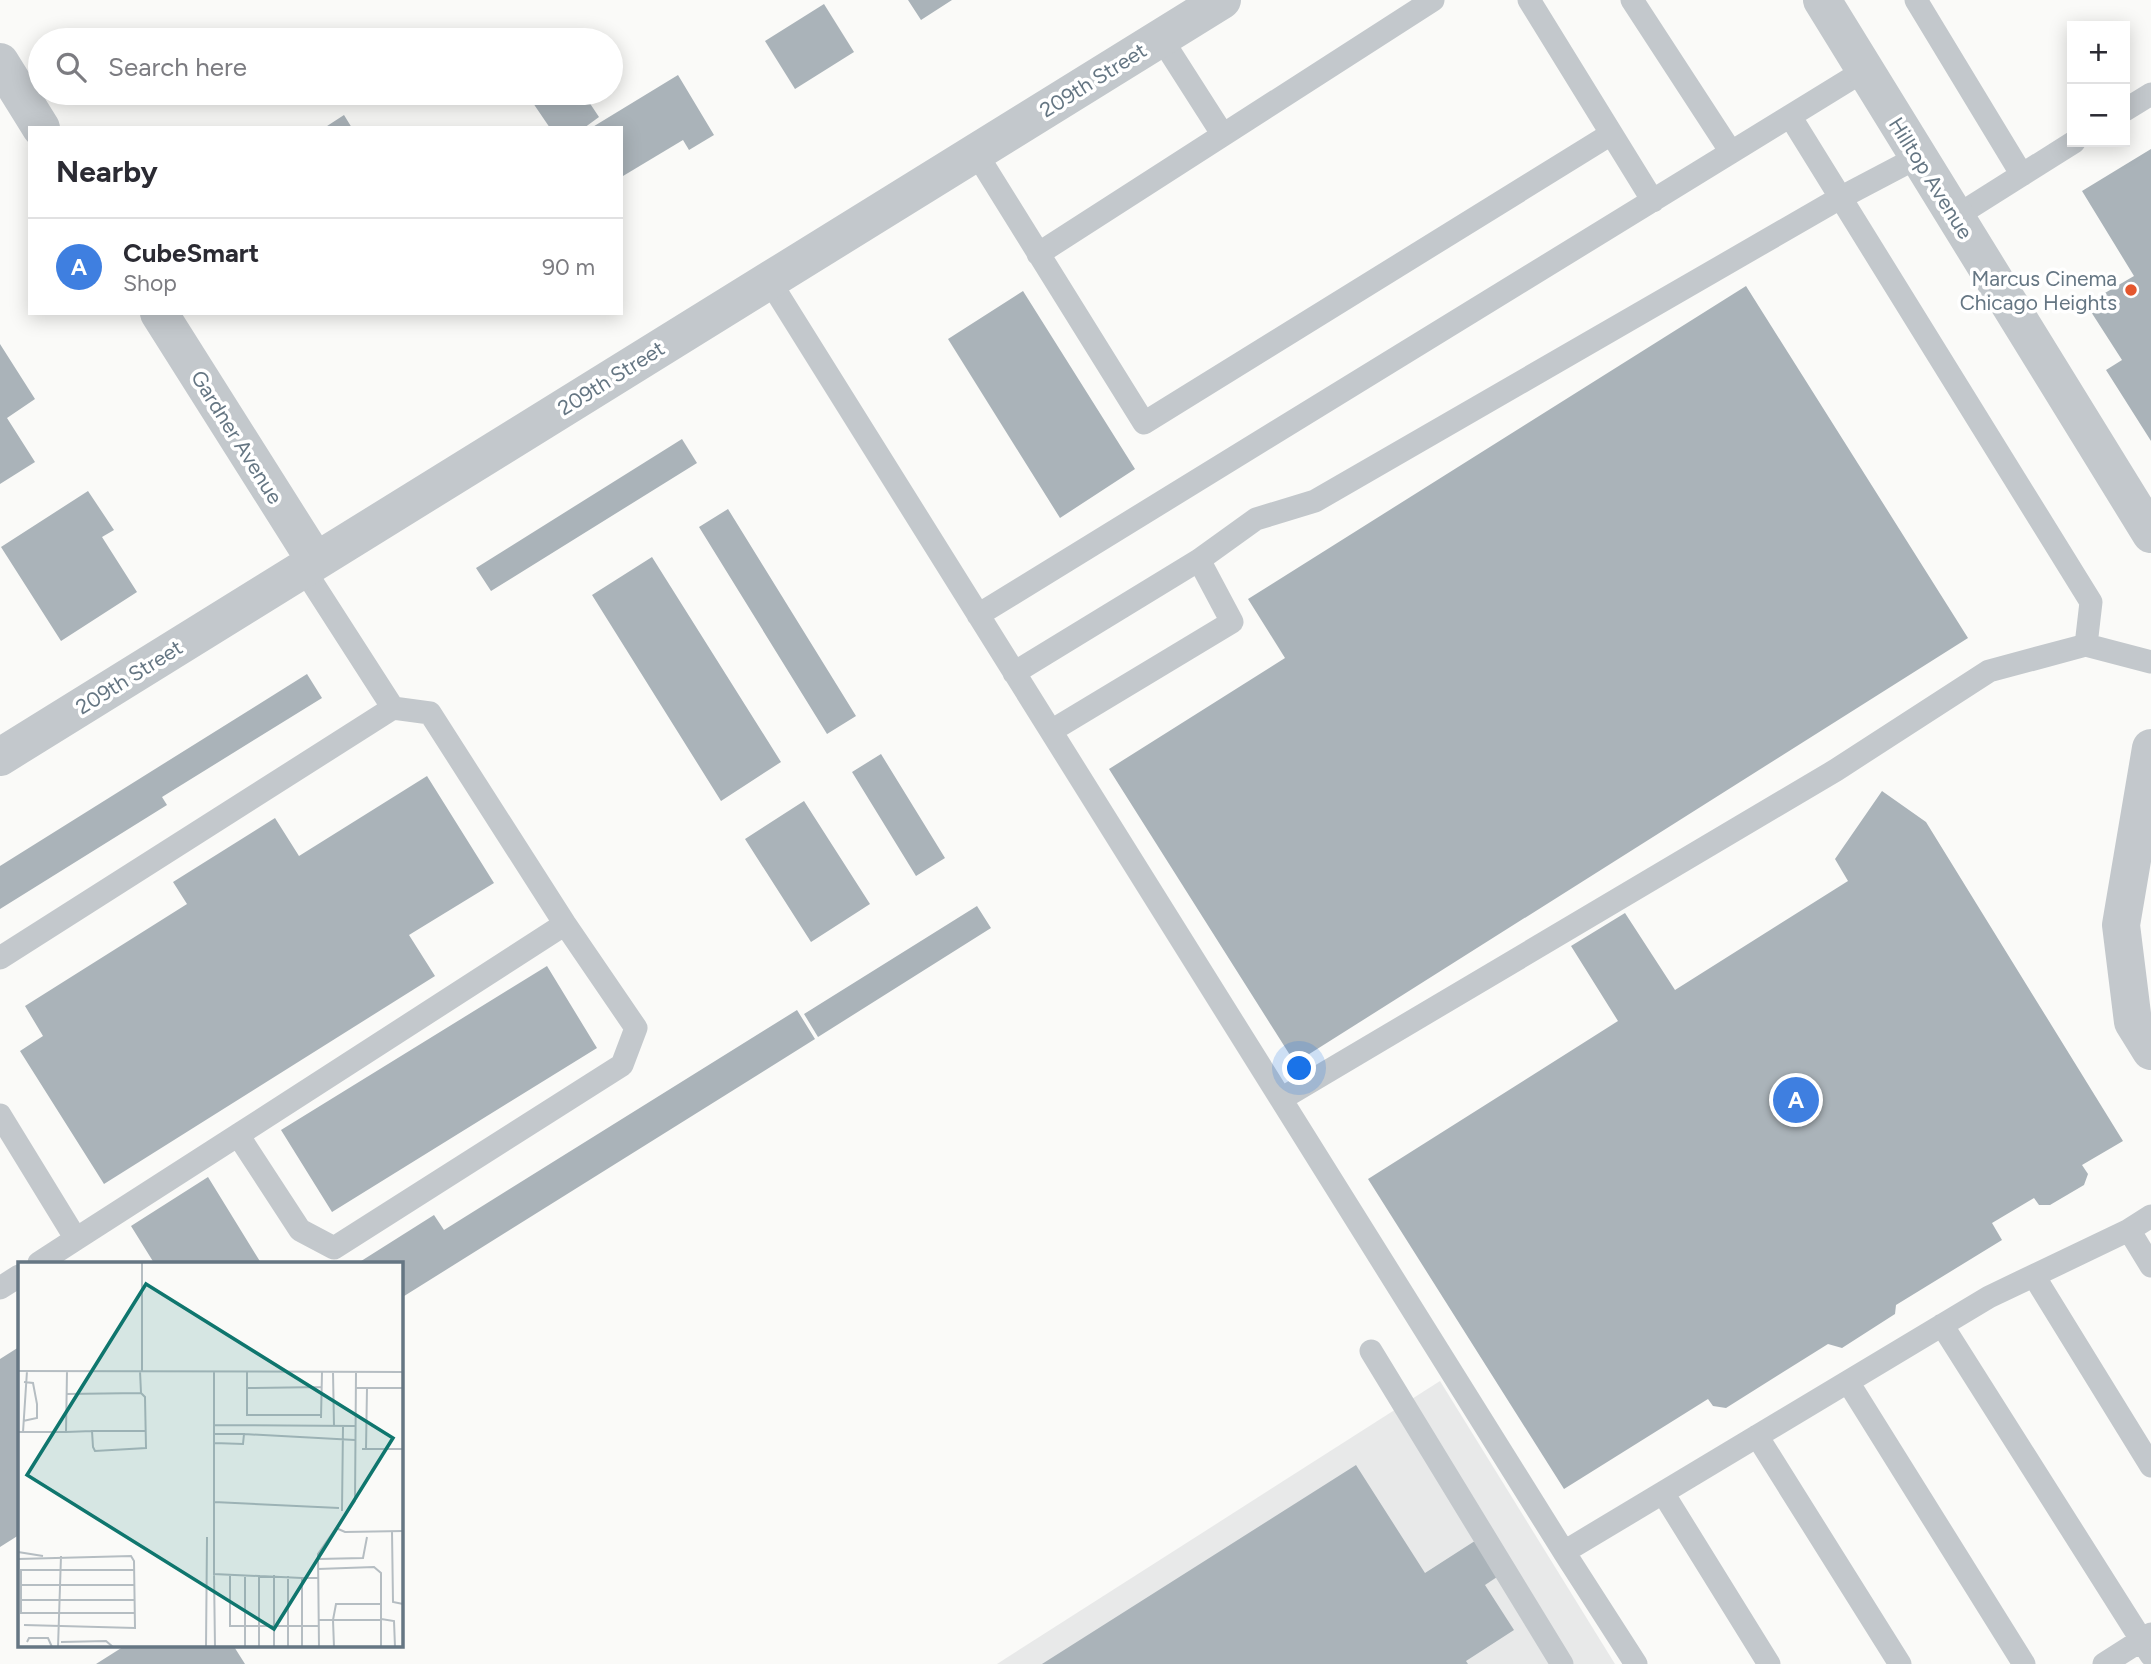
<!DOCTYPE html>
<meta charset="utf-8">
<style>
:root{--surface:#fff;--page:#f2f2f3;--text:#2b2b33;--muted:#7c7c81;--line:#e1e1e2;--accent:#d93025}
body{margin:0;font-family:Figtree,sans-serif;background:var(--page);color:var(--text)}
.controls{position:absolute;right:21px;top:21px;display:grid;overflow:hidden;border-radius:0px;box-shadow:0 4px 18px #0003}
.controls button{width:63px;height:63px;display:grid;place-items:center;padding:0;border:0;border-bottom:2px solid var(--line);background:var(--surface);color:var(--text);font:35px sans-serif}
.you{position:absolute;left:1300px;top:1069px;width:24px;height:24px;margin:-18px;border:5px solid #fff;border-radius:50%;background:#1a73e8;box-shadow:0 0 0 10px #1a73e833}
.badge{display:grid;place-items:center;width:46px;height:46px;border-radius:50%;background:var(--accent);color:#fff;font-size:23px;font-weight:700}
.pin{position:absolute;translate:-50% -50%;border:4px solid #fff;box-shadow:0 2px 7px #0006}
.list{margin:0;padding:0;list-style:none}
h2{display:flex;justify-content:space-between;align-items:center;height:91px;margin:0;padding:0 28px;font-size:30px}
h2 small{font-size:23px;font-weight:400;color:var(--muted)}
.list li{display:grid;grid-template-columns:46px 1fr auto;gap:21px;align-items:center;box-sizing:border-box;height:98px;padding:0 28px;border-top:2px solid var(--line)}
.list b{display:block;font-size:26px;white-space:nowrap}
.list p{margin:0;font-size:23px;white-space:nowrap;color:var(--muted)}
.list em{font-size:23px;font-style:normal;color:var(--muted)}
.icon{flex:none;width:38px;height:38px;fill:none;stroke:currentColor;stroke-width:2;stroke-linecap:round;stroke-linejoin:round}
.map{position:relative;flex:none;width:2151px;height:1664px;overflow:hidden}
.search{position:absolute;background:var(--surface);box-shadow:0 4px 18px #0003;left:28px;top:28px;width:595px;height:77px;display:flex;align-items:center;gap:18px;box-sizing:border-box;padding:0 24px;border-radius:38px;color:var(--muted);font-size:26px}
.panel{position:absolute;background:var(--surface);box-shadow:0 4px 18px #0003;left:28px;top:126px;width:595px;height:189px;border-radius:0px}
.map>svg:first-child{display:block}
.built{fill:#e8e9e9}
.building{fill:#aab3b9}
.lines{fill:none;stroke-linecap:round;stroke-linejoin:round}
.service{stroke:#c3c8cc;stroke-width:23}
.minor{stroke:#c3c8cc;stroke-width:38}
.poi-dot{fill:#e4572e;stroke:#fff;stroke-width:2.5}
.labels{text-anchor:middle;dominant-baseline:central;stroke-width:7;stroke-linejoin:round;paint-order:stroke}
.street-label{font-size:21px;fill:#657683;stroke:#fff}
.poi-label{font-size:21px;fill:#657683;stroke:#fff;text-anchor:end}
.inset-road{fill:none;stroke:#b5bdc2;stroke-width:2}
.view{fill:#0f766e;fill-opacity:0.15;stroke:#0f766e;stroke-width:3.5}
.inset-edge{fill:none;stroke:#657683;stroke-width:3.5}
</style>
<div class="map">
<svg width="2151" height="1664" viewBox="0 0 2151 1664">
<rect width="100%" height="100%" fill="#fafaf8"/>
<path class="built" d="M1440,1381l175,283h-618z"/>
<path class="building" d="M908,0h44l-31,20z
M824,4l30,48 -59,37 -30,-48z
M678,75l36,60 -25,15 -6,-10 -60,36 -2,-48h-30z
M549,93h34l16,24 -15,11h-34l-17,-25z
M344,115l8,13h-28z
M2151,149v292l-45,-71 16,-10 -36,-56 48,-28 -52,-85z
M1746,286l222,352 -673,425 -186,-294 176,-111 -37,-59z
M1023,291l112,178 -75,49 -112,-179z
M0,344l35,55 -28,19 28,44 -35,22z
M682,439l15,24 -206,128 -15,-23z
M88,491l26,39 -12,7 35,55 -76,49 -60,-94z
M728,509l128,207 -29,18 -128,-207z
M652,557l129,205 -60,39 -129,-206z
M307,674l15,24 -160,99 5,8 -167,104v-43z
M881,754l64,104 -29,18 -64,-104z
M427,776l67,107 -85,52 26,41 -331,208 -84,-133 23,-15 -18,-30 162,-102 -14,-22 102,-64 24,38z
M1882,791l44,31 197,319 -41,24 6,9 -4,11 -34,20h-11l-5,-7 -42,25 10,17 -106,65 -1,9 -53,34 -14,-4 -102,64 -13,-2 -5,-7 -144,90 -196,-310 250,-158 -47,-75 54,-33 50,77 173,-109 -13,-22z
M804,801l66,103 -59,38 -66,-103z
M977,906l14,22 -173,109 -14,-23z
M547,966l50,82 -265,164 -51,-82z
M797,1010l18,29 -414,259v-35h-43l76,-48 10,15z
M208,1177l53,86h-107l-23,-37z
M19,1347v188l-19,12v-188z
M1356,1465l69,108 56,-36 22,36 -18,12 29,45 -48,31 2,3h-426z
M126,1645h107l12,19h-149z"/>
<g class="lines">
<path class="service" d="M1529,0l124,201
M1632,0l99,152
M1916,0l106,175
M1161,38l62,97
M2125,110l26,-16
M1790,116l301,486 -5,43 65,17
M976,153l168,270 467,-289
M1955,217l119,-75
M1038,254l395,-254
M769,280l795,1272 425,-255 140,-67
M1199,560l57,-41 59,-18 525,-303 78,-41
M978,615l887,-545
M1014,673l185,-113 33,62 -181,109
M393,708l37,5 135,211 71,104 -14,37 -288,183 -34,-18 -62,-95 327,-211
M0,958l393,-250 -90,-140
M1281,1099l555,-329 153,-99 97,-26
M0,1115l76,124 -37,24
M2151,1216l-22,14 22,36
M76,1239l162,-104
M2034,1276l117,190
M0,1288l19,-12
M1942,1325l209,330
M1371,1351l191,313
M1848,1382l176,282
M1757,1436l143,228
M1663,1493l106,171
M1564,1552l72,112
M2104,1664l47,-30"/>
<path class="minor" d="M1822,0l329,534
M0,62l41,66
M159,313l156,247
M2151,748l-30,177 12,97 18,29
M0,757l1222,-757"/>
</g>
<circle class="poi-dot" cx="2131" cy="290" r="7"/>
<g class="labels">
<g class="street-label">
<text transform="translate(1093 80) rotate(-32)">209th Street</text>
<text transform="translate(1931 178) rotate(58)">Hilltop Avenue</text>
<text transform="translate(611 378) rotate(-32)">209th Street</text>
<text transform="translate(237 437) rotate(58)">Gardner Avenue</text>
<text transform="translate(129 677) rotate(-32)">209th Street</text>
</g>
<g class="poi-label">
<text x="2117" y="278">Marcus Cinema<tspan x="2117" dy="24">Chicago Heights</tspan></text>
</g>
</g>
<g transform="translate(18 1262)">
<rect width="385" height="385" fill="#fafaf8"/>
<path class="inset-road" d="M124,0v109M0,109l385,1M196,109v203l88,4M229,110v43h74M315,110l1,54M229,126l75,-1M337,126h12l-1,61M349,126h36M123,131l4,4 1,51 -51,3 -2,-4 -1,-16h53M48,132l75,-1 -1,-22M303,156l1,-46M5,159l14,-3v-14l-4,-21 -9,-1M196,163l141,1M0,170h48l1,-61M5,170l4,-61M48,170l26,-1M196,172h30l-1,10 -29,-1M226,172l111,6M344,187h41M196,240l125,6M324,249l1,-85M318,266l9,4 58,-1M374,269l1,71 10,2M0,290l25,4M0,297l113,-3 3,5 1,67 -111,-3M300,297l45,-1 4,-21M300,307l56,-2 7,6v31h-45l-3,16h-15M116,308h-113v43h113M196,312l1,73M212,313v51h72v21M227,313v72M256,313v72M300,316h-16v48h16M3,323h113M3,338h113M363,342v43M363,357l13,2 1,26M9,380l2,-4h19l4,9M43,380l45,-1 7,6M40,385l3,-91M188,385l1,-110M241,385v-72M270,385v-71M301,385l-1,-93 37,-53 1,-129M316,385l-1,-27h48"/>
<path class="view" d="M128,22l247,154 -119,191 -247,-154z"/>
<rect width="385" height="385" class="inset-edge"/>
</g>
</svg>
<div class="controls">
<button>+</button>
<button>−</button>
</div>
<div class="you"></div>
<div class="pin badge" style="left:1796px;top:1100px;background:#3f7fe0">A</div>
<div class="search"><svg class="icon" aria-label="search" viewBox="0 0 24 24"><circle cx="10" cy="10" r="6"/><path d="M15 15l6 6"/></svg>Search here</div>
<section class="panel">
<h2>Nearby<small></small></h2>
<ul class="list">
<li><span class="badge" style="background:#3f7fe0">A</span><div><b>CubeSmart</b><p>Shop</p></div><em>90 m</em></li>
</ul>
</section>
</div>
